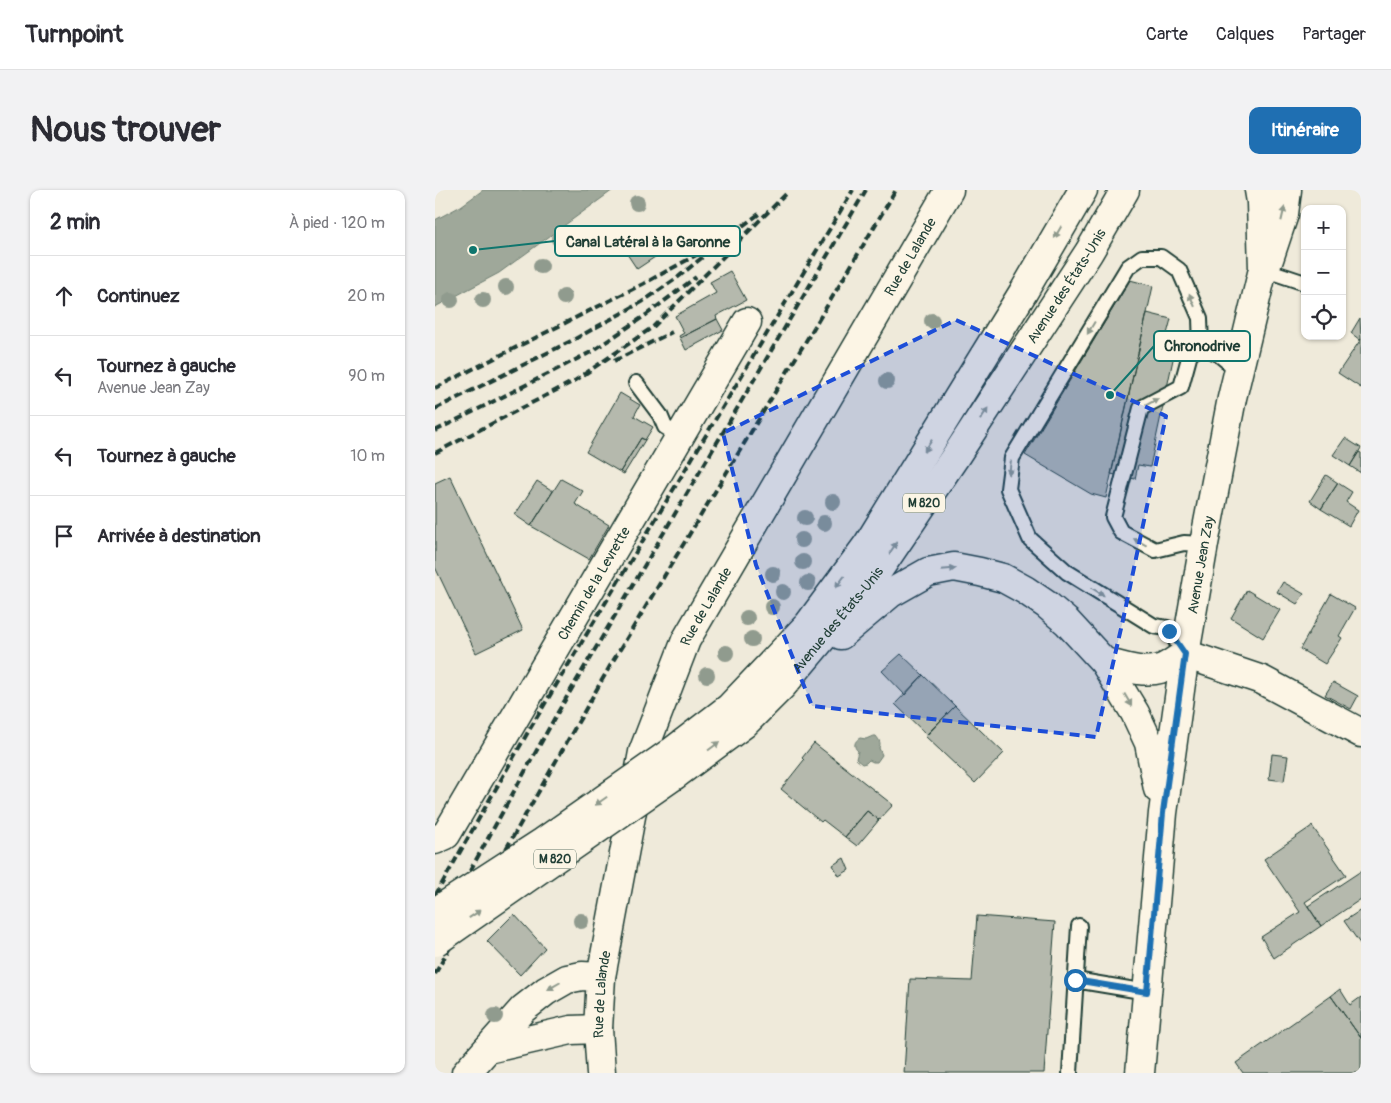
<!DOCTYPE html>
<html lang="fr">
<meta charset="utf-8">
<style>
:root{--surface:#fff;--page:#f2f2f3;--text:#2b2b33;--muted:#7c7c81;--line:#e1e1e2;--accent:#1f6fb2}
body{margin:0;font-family:Pangolin,sans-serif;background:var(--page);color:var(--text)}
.controls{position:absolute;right:15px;top:15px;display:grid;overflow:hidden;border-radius:10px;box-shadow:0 1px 4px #0004}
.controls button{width:45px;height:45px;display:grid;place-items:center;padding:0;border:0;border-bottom:1px solid var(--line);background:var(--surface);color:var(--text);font:25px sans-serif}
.stop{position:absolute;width:15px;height:15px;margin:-11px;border:4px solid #1f6fb2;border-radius:50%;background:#fff}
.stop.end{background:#1f6fb2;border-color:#fff;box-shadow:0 1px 5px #0008}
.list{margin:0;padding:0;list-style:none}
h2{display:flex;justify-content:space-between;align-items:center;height:65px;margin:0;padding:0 20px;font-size:21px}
h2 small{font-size:16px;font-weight:400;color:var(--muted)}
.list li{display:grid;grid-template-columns:32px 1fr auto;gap:15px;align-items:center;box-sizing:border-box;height:80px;padding:0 20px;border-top:1px solid var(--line)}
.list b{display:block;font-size:19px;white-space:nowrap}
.list p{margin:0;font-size:16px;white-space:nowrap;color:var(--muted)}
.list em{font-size:16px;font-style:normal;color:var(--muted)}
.icon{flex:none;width:28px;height:28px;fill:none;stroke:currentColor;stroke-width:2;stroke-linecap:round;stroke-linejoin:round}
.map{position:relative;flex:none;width:926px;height:883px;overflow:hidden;border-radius:10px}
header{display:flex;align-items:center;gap:30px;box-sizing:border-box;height:70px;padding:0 25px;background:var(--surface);border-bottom:1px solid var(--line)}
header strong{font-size:24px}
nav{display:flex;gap:28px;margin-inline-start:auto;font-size:18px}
.intro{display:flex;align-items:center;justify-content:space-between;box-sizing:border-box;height:120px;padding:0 30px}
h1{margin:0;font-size:35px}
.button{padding:12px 22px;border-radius:10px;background:var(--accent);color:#fff;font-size:18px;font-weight:700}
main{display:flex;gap:30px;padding:0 30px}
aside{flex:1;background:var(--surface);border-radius:10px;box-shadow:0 1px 4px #0004}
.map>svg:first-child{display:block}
.water{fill:#9fa89a;stroke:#6c7d71}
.building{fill:#b5b9ad;stroke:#1f3d34}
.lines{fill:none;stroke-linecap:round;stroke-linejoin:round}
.service-casing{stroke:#1f3d34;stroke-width:18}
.minor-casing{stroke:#1f3d34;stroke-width:31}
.primary-casing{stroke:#1f3d34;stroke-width:31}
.service{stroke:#fcf5e5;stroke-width:14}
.minor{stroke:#fcf5e5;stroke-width:28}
.primary{stroke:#fcf5e5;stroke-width:28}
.rail{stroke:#1f3d34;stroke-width:4;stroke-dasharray:8 4;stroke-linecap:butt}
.primary-bridge-casing{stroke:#1f3d34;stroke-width:31;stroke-linecap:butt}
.primary-bridge{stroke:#fcf5e5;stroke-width:28}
.tree{fill:#909b8e}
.oneway{fill:#8e998c}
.route{stroke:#1f6fb2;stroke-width:6}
.marked{fill:#1d4ed8;fill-opacity:0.2;stroke:#1d4ed8;stroke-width:4;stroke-dasharray:10 6;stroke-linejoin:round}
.labels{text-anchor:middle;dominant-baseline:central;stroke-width:4;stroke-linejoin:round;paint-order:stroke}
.shield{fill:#fcf5e5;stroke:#617469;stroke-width:1}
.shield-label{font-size:12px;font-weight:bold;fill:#1f3d34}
.street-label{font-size:14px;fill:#1f3d34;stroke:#fcf5e5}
.leader{fill:none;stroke:#0f766e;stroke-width:2}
.callout-dot{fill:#0f766e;stroke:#fcf5e5;stroke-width:2}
.callout{fill:#fcf5e5;stroke:#0f766e;stroke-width:2}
.callout-label{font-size:15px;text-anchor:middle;font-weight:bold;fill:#1f3d34}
</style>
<header>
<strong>Turnpoint</strong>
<nav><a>Carte</a><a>Calques</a><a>Partager</a></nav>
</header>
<div class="intro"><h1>Nous trouver</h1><a class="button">Itinéraire</a></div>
<main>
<aside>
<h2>2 min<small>À pied · 120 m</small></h2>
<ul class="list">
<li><svg class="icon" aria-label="ahead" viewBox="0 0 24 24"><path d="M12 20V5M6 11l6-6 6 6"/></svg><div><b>Continuez</b></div><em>20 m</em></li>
<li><svg class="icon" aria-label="left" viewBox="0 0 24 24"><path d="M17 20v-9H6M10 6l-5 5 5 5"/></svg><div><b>Tournez à gauche</b><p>Avenue Jean Zay</p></div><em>90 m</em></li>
<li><svg class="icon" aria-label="left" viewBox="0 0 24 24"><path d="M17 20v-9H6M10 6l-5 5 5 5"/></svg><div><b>Tournez à gauche</b></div><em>10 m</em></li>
<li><svg class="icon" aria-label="arrive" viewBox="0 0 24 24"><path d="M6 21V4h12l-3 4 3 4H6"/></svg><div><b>Arrivée à destination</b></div></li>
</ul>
</aside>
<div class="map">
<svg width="926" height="883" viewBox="0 0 926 883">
<rect width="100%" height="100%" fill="#efeada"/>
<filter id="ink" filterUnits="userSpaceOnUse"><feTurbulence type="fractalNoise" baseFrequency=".02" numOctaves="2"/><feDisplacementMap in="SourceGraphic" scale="10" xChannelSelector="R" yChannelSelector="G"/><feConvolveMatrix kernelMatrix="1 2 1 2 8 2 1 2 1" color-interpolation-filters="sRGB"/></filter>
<g filter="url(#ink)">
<path class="water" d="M48,0h130l-114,83 -64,34v-87l26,-14z
M438,546h3c4,5 5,7 3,12l3,7 -5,7h-4l-4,-2 -3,3 -4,1 -6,-5 2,-8c-5,-4 -4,-10 2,-13l6,1z"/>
<path class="building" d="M214,50l9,15 -21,14 -10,-15z
M295,81l16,29 -30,16 1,3 -37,19 -1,-2 5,-3 -9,-17 41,-23 -6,-11z
M695,90l23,6 -47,212 -15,-4 -66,-39z
M712,123l24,6 -4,15 11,2 -28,131 -12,-2 -3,14 -24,-5z
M925,128l1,21 -1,1 -9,-7z
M282,129l6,11 -37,20 -6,-12z
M926,149v49l-23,-15z
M185,203l20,12 -6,11 19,11 -8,13 -4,-2 -21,34 -34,-20z
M206,248l4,2 -21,34 -4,-2z
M910,248l16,10 -11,18 -17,-11z
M924,262l2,1v20l-11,-7z
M891,285l12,8 -17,26 -11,-8z
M15,286l73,154 -47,23 -41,-86v-84z
M126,289l22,12 -8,13 34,21 -20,34 -58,-33z
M102,291l16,10 -22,35 -16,-11z
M903,293l14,9 -6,10 12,8 -9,16 -28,-17z
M848,392l21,12 -7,10 -20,-12z
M812,400l33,20 -17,28 -32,-20z
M896,404l24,14 -16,28 3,2 -17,26 -25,-15z
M466,464l22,21 -18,20 -23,-24z
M488,485l32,31 -28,29 -32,-31z
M898,492l25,14 -7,13 -26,-14z
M520,516l49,47 -29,30 -50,-47z
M379,553l79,62 -14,15 -12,-9 -22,26 -22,-17 -2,2 -40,-33 23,-29 -2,-2z
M837,564l16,2 -4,25 -15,-2z
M432,621l12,9 -22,26 -12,-9z
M877,636l34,49 -41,27 16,24 -47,32 -13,-21 39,-25 -36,-53z
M409,668l5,12 -10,6 -6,-11z
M926,681v28l-40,27 -13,-20z
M926,720v35l-17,-24z
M79,724l31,34 -25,27 -33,-34z
M542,726l78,6 -11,151h-140l6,-94 62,2z
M905,799l10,16 11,-8v41l-30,-42z
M896,806l30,42v35h-118l-7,-10z"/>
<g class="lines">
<g class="service-casing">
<path id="service" d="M828,79l42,14
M201,193l24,32 5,12 15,9
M769,354l-20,-1 -29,7 -34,-18 -8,-15 28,-109 40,-21 9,-33 11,-7 16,6 21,17
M749,462l-17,-24 -13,-2 -87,-54 -37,-33 -22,-50 4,-31 116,-191 14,-10h19l18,13 21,48 1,29
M640,790l72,12
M635,883l9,-147"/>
</g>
<g class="minor-casing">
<g id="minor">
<path d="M750,464l77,26 99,53"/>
<path id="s1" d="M0,650l11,-5 301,-513"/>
<path d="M53,859l83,-19 27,-1"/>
<path d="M31,883l57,-64 23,-18 21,-12 15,-3 19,1"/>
<path id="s2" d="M166,883l-3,-44 3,-52 42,-225 43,-112 263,-450"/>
</g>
</g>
<g class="primary-casing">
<g id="primary">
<path d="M834,69l15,-45 3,-24"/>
<path d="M406,445l50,-42 37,-21 26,-5 26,5 23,6 22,12 22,15 20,17 37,40 31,51 14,30 9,46"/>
<path d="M669,472c17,4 39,12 56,7 9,-3 17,-10 25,-15"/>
<path d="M235,563l60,-46 78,-82 60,-81 156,-253 59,-101"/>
<path id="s3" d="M240,585l69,-51 39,-39 90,-107 82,-121 134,-205 36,-62"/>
<path id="s4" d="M705,883l23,-260 22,-159 19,-110 28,-146 31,-129 -2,-67 -2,-12"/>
</g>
</g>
<use href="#service" class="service"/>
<use href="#minor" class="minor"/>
<use href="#primary" class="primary"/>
<path class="rail" d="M179,171l58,-29
M0,198l208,-104 79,-43 37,-27
M0,219l138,-69 69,-38 35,-24 27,-22
M0,241l156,-79 55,-37 50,-38
M0,263l141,-73 77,-53 133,-133
M0,706l93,-164 325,-542
M0,744l123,-222 308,-522
M0,784l175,-308 223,-370 63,-106"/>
<g class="primary-bridge-casing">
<path id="primary-bridge" d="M0,722l108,-70 127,-89
M0,752l240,-167"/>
</g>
<use href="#primary-bridge" class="primary-bridge"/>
</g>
<g class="tree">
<circle cx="202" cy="13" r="8"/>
<circle cx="124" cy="49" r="8"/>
<circle cx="106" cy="76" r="8"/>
<circle cx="71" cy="97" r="8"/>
<circle cx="129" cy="107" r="8"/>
<circle cx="16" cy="110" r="8"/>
<circle cx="48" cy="110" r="8"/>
<circle cx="497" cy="131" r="8"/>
<circle cx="452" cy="191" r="8"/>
<circle cx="398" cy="312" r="8"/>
<circle cx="370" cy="328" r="8"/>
<circle cx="389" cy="333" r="8"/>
<circle cx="367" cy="350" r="8"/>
<circle cx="368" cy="372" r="8"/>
<circle cx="338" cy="384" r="8"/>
<circle cx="373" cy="393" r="8"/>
<circle cx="348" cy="402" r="8"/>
<circle cx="337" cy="417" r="8"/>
<circle cx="312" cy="428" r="8"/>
<circle cx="317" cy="449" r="8"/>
<circle cx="291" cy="463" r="8"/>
<circle cx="272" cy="485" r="8"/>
<circle cx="146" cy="731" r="8"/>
<circle cx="60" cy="826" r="8"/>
</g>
<defs><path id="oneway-solid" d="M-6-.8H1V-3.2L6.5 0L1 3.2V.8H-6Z" transform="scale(1.25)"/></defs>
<g class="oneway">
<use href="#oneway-solid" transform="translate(848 24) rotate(-77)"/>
<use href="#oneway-solid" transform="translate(623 42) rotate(120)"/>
<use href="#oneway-solid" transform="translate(757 110) rotate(-113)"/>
<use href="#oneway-solid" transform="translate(656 138) rotate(121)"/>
<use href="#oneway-solid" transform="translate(717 212) rotate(-28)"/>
<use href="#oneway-solid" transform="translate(549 224) rotate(-57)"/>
<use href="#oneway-solid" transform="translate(493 256) rotate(122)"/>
<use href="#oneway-solid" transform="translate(575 278) rotate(97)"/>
<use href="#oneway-solid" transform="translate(705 352) rotate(-152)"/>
<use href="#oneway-solid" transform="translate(458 358) rotate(-56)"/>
<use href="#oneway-solid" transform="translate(514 379) rotate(-5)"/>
<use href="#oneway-solid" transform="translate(405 392) rotate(127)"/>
<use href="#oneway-solid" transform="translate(663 402) rotate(32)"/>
<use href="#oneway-solid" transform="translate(693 510) rotate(60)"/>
<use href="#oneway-solid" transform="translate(279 556) rotate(-37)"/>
<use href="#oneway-solid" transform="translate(166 611) rotate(145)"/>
<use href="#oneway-solid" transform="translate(40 724) rotate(-34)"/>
<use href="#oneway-solid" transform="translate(119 796) rotate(150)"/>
</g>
</g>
<g class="lines" filter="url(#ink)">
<path class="route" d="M640,790l72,12 16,-179 22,-159 -16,-23"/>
</g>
<path class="marked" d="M521,130l210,96 -43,204 -27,117 -284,-31 -56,-141 -33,-132z"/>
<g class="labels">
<g class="shield">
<rect x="468" y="303.5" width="42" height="19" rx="4"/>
<rect x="99" y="659.5" width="42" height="19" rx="4"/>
</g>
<g class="shield-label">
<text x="489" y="313">M 820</text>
<text x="120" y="669">M 820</text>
</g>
<g class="street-label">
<text stroke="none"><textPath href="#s2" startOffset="889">Rue de Lalande</textPath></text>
<text stroke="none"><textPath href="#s3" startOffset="631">Avenue des États-Unis</textPath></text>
<text stroke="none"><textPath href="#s4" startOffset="512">Avenue Jean Zay</textPath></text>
<text stroke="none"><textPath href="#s1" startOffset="304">Chemin de la Levrette</textPath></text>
<text stroke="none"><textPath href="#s2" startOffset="484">Rue de Lalande</textPath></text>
<text stroke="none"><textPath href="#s3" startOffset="226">Avenue des États-Unis</textPath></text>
<text stroke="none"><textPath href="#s2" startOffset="79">Rue de Lalande</textPath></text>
</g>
</g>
<path class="leader" d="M38 60L120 51M675 205L719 156"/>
<g class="callout-dot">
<circle cx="38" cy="60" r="5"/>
<circle cx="675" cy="205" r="5"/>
</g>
<g class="callout">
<rect x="120" y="36" width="185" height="30" rx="5"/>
<rect x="719" y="141" width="96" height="30" rx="5"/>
</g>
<g class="callout-label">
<text x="213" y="57">Canal Latéral à la Garonne</text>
<text x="767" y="161">Chronodrive</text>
</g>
</svg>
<div class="controls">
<button>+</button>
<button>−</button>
<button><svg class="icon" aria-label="locate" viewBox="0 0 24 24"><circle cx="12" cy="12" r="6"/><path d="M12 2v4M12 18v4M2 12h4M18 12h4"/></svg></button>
</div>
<div class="stop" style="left:640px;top:790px"></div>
<div class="stop end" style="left:734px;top:441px"></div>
</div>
</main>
